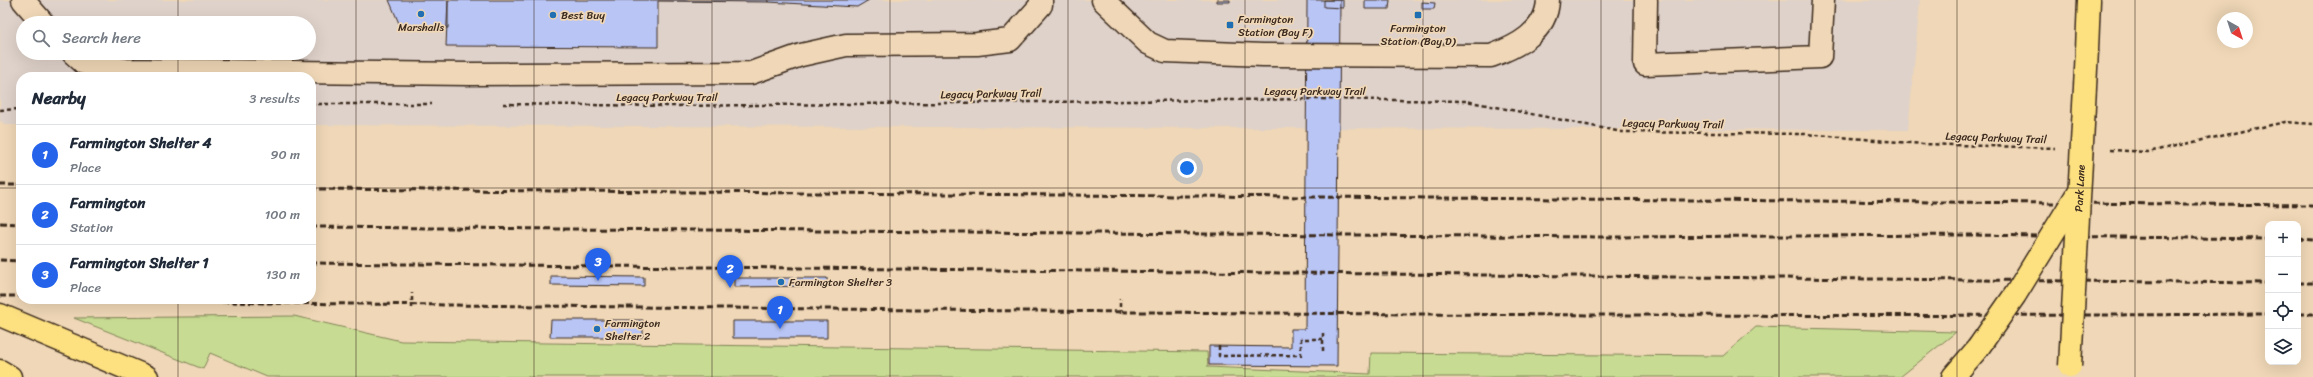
<!DOCTYPE html>
<meta charset="utf-8">
<style>
:root{--surface:#fff;--page:#f6f6f7;--text:#1f2937;--muted:#747a83;--line:#e0e1e3;--accent:#2563eb}
body{margin:0;font-family:Sriracha,sans-serif;background:var(--page);color:var(--text)}
.controls{position:absolute;right:12px;bottom:12px;display:grid;overflow:hidden;border-radius:8px;box-shadow:0 4px 16px #0002}
.controls button{width:36px;height:36px;display:grid;place-items:center;padding:0;border:0;border-bottom:1px solid var(--line);background:var(--surface);color:var(--text);font:20px sans-serif}
.compass{position:absolute;left:2217px;top:12px;width:36px;height:36px;border-radius:50%;background:var(--surface);box-shadow:0 4px 16px #0002;rotate:141deg}
.you{position:absolute;left:1187px;top:168px;width:14px;height:14px;margin:-10px;border:3px solid #fff;border-radius:50%;background:#1a73e8;box-shadow:0 0 0 6px #1a73e833}
.badge{display:grid;place-items:center;width:26px;height:26px;border-radius:50%;background:var(--accent);color:#fff;font-size:13px;font-weight:700}
.pin{position:absolute;translate:-50% -33px;filter:drop-shadow(0 1px 2px #0008)}
.pin::after{content:'';position:absolute;top:21px;width:14px;height:12px;background:inherit;clip-path:polygon(0 0,100% 0,50% 100%)}
.list{margin:0;padding:0;list-style:none}
h2{display:flex;justify-content:space-between;align-items:center;height:52px;margin:0;padding:0 16px;font-size:17px}
h2 small{font-size:13px;font-weight:400;color:var(--muted)}
.list li{display:grid;grid-template-columns:26px 1fr auto;gap:12px;align-items:center;box-sizing:border-box;height:60px;padding:0 16px;border-top:1px solid var(--line)}
.list b{display:block;font-size:15px;white-space:nowrap}
.list p{margin:0;font-size:13px;white-space:nowrap;color:var(--muted)}
.list em{font-size:13px;font-style:normal;color:var(--muted)}
.icon{flex:none;width:22px;height:22px;fill:none;stroke:currentColor;stroke-width:2;stroke-linecap:round;stroke-linejoin:round}
.map{position:relative;flex:none;width:2313px;height:377px;overflow:hidden}
.search{position:absolute;background:var(--surface);box-shadow:0 4px 16px #0002;left:16px;top:16px;width:300px;height:44px;display:flex;align-items:center;gap:10px;box-sizing:border-box;padding:0 14px;border-radius:22px;color:var(--muted);font-size:15px}
.panel{position:absolute;background:var(--surface);box-shadow:0 4px 16px #0002;left:16px;top:72px;width:300px;height:232px;border-radius:16px}
.map>svg:first-child{display:block}
.built{fill:#dfd2ca;fill-rule:evenodd}
.green{fill:#c7dc92;stroke:#818358}
.building{fill:#b9c5f5;stroke:#3b2a1e}
.lines{fill:none;stroke-linecap:round;stroke-linejoin:round}
.minor-casing{stroke:#3b2a1e;stroke-width:25}
.major-casing{stroke:#3b2a1e;stroke-width:25}
.highway-casing{stroke:#3b2a1e;stroke-width:25}
.path{stroke:#3b2a1e;stroke-width:2.5;stroke-dasharray:4 3;stroke-linecap:butt}
.minor{stroke:#efd7b7;stroke-width:22}
.major{stroke:#fde080;stroke-width:22}
.highway{stroke:#fde080;stroke-width:22}
.rail{stroke:#3b2a1e;stroke-width:3;stroke-dasharray:6 3;stroke-linecap:butt}
.major-bridge-casing{stroke:#3b2a1e;stroke-width:25;stroke-linecap:butt}
.highway-bridge-casing{stroke:#3b2a1e;stroke-width:25;stroke-linecap:butt}
.major-bridge{stroke:#fde080;stroke-width:22}
.highway-bridge{stroke:#fde080;stroke-width:22}
.grid{fill:none;stroke:#3b2a1e;stroke-width:1;stroke-opacity:0.55}
.poi-dot{fill:#1f6fb2;stroke:#efd7b7;stroke-width:1.5}
.labels{text-anchor:middle;dominant-baseline:central;stroke-width:3.5;stroke-linejoin:round;paint-order:stroke}
.poi-label{font-size:11px;fill:#3b2a1e;stroke:#efd7b7;text-anchor:start}
.street-label{font-size:11px;fill:#3b2a1e;stroke:#efd7b7}
</style>
<div class="map">
<svg width="2313" height="377" viewBox="0 0 2313 377">
<rect width="100%" height="100%" fill="#efd7b7"/>
<filter id="ink" filterUnits="userSpaceOnUse"><feTurbulence type="fractalNoise" baseFrequency=".025" numOctaves="2"/><feDisplacementMap in="SourceGraphic" scale="8" xChannelSelector="R" yChannelSelector="G"/><feConvolveMatrix kernelMatrix="1 2 1 2 8 2 1 2 1" color-interpolation-filters="sRGB"/></filter>
<g filter="url(#ink)">
<path class="built" d="M0,0h1920l-12,130 -1597,-5v-48h-290v48h-15l-6,-4zM23,23h286v30h-286z"/>
<path class="green" d="M294,316l107,25 806,11 1,15 162,7 1,-21 352,3 33,-29 200,5 -56,45h-1633l-57,-24 -7,16 -129,-51z"/>
<path class="building" d="M389,0h59v28h-47z
M448,0h320v2l-110,-1v46l-212,-1z
M768,0h101l-12,7 -89,-5z
M1217,0h13v2h-13z
M1307,0h33l-3,366 -128,-1v-19l82,1v-18h14z
M1324,0h19v8l-19,-1z
M1365,0h25l-1,9h-24z
M1422,2l13,1 -1,6h-12z
M551,276l93,1v9l-93,-1z
M734,278h93v8l-93,1z
M551,320h92v17h-93z
M733,321h94v17h-94z"/>
<g class="lines">
<g class="minor-casing">
<path id="minor" d="M23,0l20,23
M1103,0l45,43 17,8 98,4 228,1c25,-9 56,-24 57,-56
M1646,0l-1,64 175,-7 3,-57
M73,53l11,10 42,7 343,4 282,-1 50,-18 45,-10 131,-1 33,-4 31,-35v-5"/>
</g>
<g class="major-casing">
<path id="major" d="M2087,50l2,-50"/>
</g>
<g class="highway-casing">
<path id="highway" d="M0,315l147,62
M0,371l10,6
M1953,377l25,-29"/>
</g>
<path class="path" d="M311,104h121
M503,104l167,2 646,-7 150,2 156,31 183,2 117,10 133,4
M0,110l21,-1
M2110,150l38,2 137,-30 28,2
M412,308v-15
M1120,314v-15
M1219,346v10l82,-1v-16h22v-4
M1323,351v-21"/>
<use href="#minor" class="minor"/>
<use href="#major" class="major"/>
<use href="#highway" class="highway"/>
<path class="rail" d="M0,185h21
M311,189l2002,16
M0,223l21,1
M311,227l1295,10 363,-2 299,4
M2298,239l15,1
M0,260l21,1
M311,263l1957,20
M2298,283h15
M0,296h21
M123,299l140,4c668,7 1337,16 2005,11
M2298,314h15"/>
<g class="major-bridge-casing">
<g id="major-bridge">
<path id="s1" d="M2070,366l17,-316"/>
</g>
</g>
<g class="highway-bridge-casing">
<path id="highway-bridge" d="M1978,348l37,-53 64,-104"/>
</g>
<use href="#major-bridge" class="major-bridge"/>
<use href="#highway-bridge" class="highway-bridge"/>
</g>
</g>
<path class="grid" d="M178,0v23M356,0v377M534,0v377M712,0v377M890,0v377M1068,0v377M1245,0v377M1423,0v377M1601,0v377M1779,0v377M1957,0v377M2135,0v377M178,53v24M0,188h21M311,188h2002M178,299v78"/>
<g class="poi-dot">
<circle cx="421" cy="14" r="4"/>
<circle cx="553" cy="15" r="4"/>
<rect x="1414" y="11" width="8" height="8" rx="2"/>
<rect x="1226" y="21" width="8" height="8" rx="2"/>
<circle cx="781" cy="282" r="4"/>
<circle cx="597" cy="329" r="4"/>
</g>
<g class="labels">
<g class="poi-label">
<text x="561" y="15">Best Buy</text>
<text x="1238" y="19">Farmington<tspan x="1238" dy="13">Station (Bay F)</tspan></text>
<text x="421" y="27" text-anchor="middle">Marshalls</text>
<text x="1418" y="28" text-anchor="middle">Farmington<tspan x="1418" dy="13">Station (Bay D)</tspan></text>
<text x="789" y="282">Farmington Shelter 3</text>
<text x="605" y="323">Farmington<tspan x="605" dy="13">Shelter 2</tspan></text>
</g>
<g class="street-label">
<text x="1315" y="91">Legacy Parkway Trail</text>
<text transform="translate(991 94) rotate(-1)">Legacy Parkway Trail</text>
<text x="667" y="97">Legacy Parkway Trail</text>
<text transform="translate(1673 124) rotate(1)">Legacy Parkway Trail</text>
<text transform="translate(1996 138) rotate(2)">Legacy Parkway Trail</text>
<text stroke="none"><textPath href="#s1" startOffset="178">Park Lane</textPath></text>
</g>
</g>
</svg>
<div class="controls">
<button>+</button>
<button>−</button>
<button><svg class="icon" aria-label="locate" viewBox="0 0 24 24"><circle cx="12" cy="12" r="6"/><path d="M12 2v4M12 18v4M2 12h4M18 12h4"/></svg></button>
<button><svg class="icon" aria-label="layers" viewBox="0 0 24 24"><path d="M12 4l9 5-9 5-9-5zM3 14l9 5 9-5"/></svg></button>
</div>
<svg class="compass" viewBox="-18 -18 36 36"><path d="M0-13l5 13h-10z" fill="#e53935"/><path d="M0 13l5-13h-10z" fill="#747a83"/></svg>
<div class="you"></div>
<div class="pin badge" style="left:780px;top:329px">1</div>
<div class="pin badge" style="left:730px;top:288px">2</div>
<div class="pin badge" style="left:598px;top:281px">3</div>
<div class="search"><svg class="icon" aria-label="search" viewBox="0 0 24 24"><circle cx="10" cy="10" r="6"/><path d="M15 15l6 6"/></svg>Search here</div>
<section class="panel">
<h2>Nearby<small>3 results</small></h2>
<ul class="list">
<li><span class="badge">1</span><div><b>Farmington Shelter 4</b><p>Place</p></div><em>90 m</em></li>
<li><span class="badge">2</span><div><b>Farmington</b><p>Station</p></div><em>100 m</em></li>
<li><span class="badge">3</span><div><b>Farmington Shelter 1</b><p>Place</p></div><em>130 m</em></li>
</ul>
</section>
</div>
